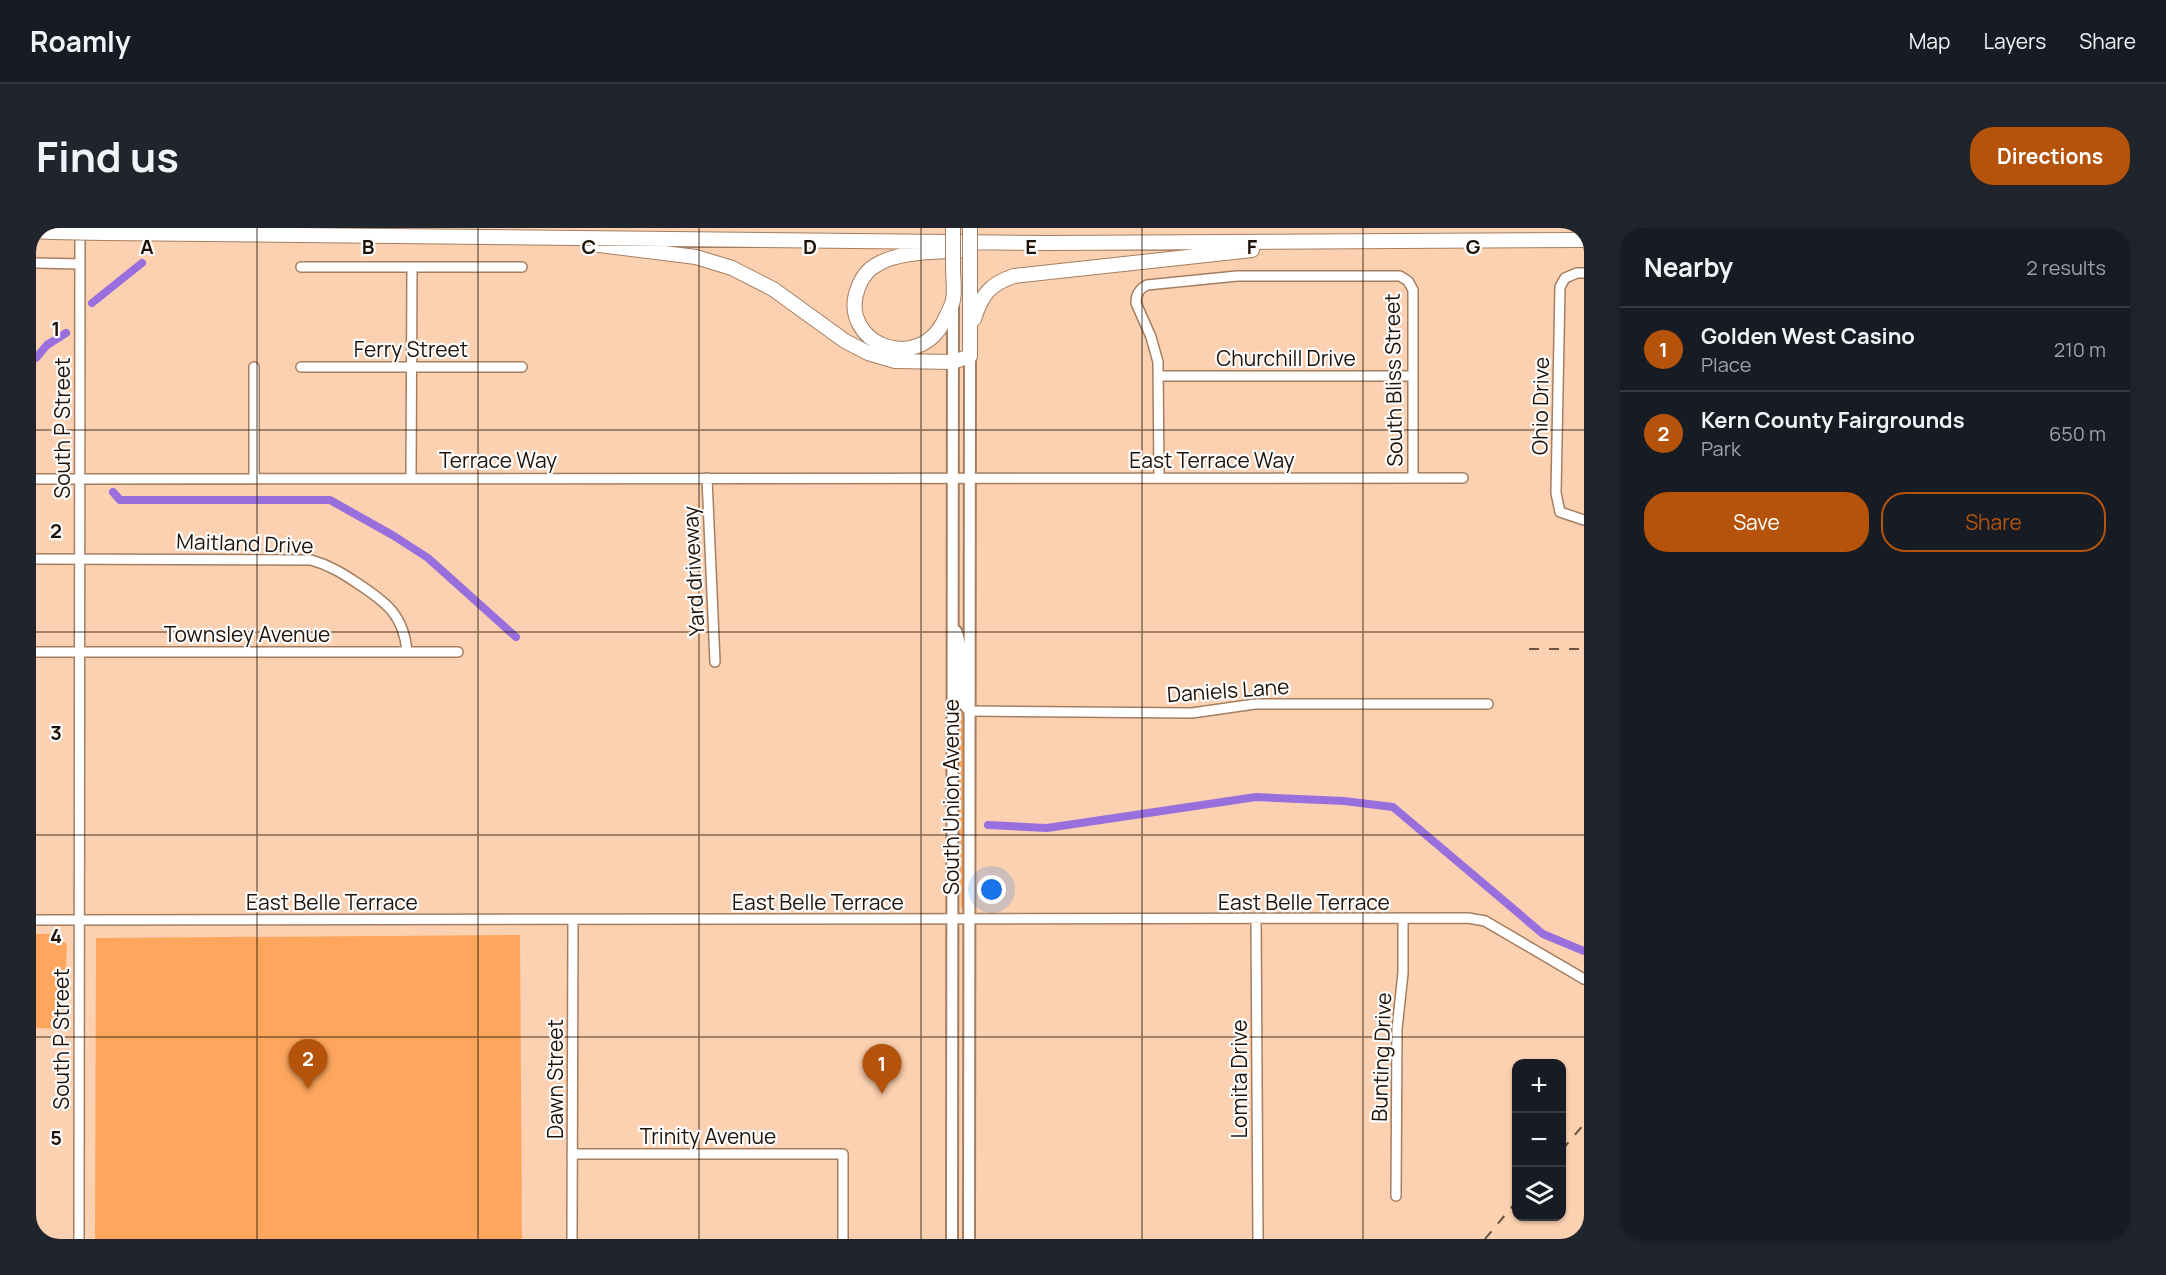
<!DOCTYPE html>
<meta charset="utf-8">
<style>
:root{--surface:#171b24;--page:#20242c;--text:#f1f3f6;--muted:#9ea1a6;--line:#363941;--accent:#b45309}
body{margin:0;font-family:Manrope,sans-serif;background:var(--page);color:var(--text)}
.controls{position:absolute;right:18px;bottom:18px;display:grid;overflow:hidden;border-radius:12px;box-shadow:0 2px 4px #0004}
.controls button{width:54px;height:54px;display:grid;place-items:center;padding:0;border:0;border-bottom:2px solid var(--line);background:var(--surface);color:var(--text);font:30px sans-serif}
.you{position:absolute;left:956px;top:662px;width:21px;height:21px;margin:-15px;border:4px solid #fff;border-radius:50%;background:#1a73e8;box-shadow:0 0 0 9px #1a73e833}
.badge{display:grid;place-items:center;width:39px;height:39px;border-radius:50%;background:var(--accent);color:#fff;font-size:20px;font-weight:700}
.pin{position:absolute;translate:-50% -50px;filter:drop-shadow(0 2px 3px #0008)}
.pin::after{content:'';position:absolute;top:32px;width:21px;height:18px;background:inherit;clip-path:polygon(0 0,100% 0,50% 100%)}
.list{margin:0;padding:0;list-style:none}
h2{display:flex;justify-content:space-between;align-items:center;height:78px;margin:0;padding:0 24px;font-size:26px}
h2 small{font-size:20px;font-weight:400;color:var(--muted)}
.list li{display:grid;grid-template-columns:39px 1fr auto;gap:18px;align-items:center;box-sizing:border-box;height:84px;padding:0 24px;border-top:2px solid var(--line)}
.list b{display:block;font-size:22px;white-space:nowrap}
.list p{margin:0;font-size:20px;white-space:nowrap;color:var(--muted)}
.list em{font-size:20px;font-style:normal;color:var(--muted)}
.actions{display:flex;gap:12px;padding:18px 24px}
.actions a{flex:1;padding:14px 0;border:2px solid var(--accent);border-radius:24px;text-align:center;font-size:21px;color:var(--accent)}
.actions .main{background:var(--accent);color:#fff}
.icon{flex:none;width:33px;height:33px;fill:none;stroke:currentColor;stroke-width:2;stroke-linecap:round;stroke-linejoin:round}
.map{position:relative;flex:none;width:1548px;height:1011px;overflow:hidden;border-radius:24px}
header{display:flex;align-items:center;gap:36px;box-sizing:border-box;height:84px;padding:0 30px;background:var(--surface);border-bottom:2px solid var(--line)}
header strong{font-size:28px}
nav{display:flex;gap:33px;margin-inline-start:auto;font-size:21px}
.intro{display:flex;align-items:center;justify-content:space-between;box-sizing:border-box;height:144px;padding:0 36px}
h1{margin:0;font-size:42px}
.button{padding:15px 27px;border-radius:24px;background:var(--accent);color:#fff;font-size:21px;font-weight:700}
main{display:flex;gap:36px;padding:0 36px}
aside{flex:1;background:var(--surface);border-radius:24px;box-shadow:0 2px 4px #0004}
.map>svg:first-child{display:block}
.green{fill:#fea65d}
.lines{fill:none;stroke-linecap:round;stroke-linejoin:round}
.canal{stroke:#986fdd;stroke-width:8}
.minor-casing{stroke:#a57e60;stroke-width:12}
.major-casing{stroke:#a57e60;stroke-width:14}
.highway-casing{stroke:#a57e60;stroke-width:16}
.minor{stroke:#fff;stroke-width:9}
.major{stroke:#fff;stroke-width:10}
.highway{stroke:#fff;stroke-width:14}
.rail{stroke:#6a5240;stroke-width:2;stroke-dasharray:10 10;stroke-linecap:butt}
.highway-bridge-casing{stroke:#a57e60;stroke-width:16;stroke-linecap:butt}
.highway-bridge{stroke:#fff;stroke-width:14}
.grid{fill:none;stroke:#201206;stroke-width:1.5;stroke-opacity:0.55}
.labels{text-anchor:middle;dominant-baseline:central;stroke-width:4.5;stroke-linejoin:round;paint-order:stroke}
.street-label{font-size:21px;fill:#201206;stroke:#fcfcfc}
.grid-label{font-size:20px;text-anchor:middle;font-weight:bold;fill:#201206;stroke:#fcfcfc;stroke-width:4.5;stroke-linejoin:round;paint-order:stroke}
</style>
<header>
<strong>Roamly</strong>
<nav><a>Map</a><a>Layers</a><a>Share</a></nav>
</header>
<div class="intro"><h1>Find us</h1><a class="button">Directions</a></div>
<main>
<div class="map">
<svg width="1548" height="1011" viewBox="0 0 1548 1011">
<rect width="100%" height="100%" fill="#fcd1b1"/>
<path class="green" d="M923,466l1,14 4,7 -1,194 -2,-1 -3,-105z
M0,706h16l15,10 -4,85 -27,-1z
M484,707l2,304h-427l1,-301z"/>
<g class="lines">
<path class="canal" d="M56,75l50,-40
M0,130l11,-13 19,-12
M77,264l7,8h210l64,36 34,22 88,79
M952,597l59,3 209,-31 88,4 49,6 150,127 41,17"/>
<g class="minor-casing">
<path id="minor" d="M0,35l44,1
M265,39h221
M1548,45h-7l-12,5 -5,9 -4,206 4,19 24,8
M265,139h221
M1123,148h254
M375,250l1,-211
M671,250l8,184
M1123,250l-1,-116 -7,-25 -15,-34c0,-9 3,-14 11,-18l90,-9h163l8,5 5,9v188
M0,251l1427,-1
M218,251v-112
M0,331l275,1c18,5 31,13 46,23 29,19 47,32 50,69
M0,424h422
M934,483l222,2 63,-9h233
M0,692l1432,-2 17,3 99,58
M1220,692l2,319
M536,926h271v85
M1360,968l1,-167 6,-56v-53
M43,1011l1,-1011
M536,1011l1,-319"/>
</g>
<g class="major-casing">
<path id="major" d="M920,403c11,21 -4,68 14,80
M916,1011l1,-936
M933,1011l1,-883"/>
</g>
<g class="highway-casing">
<path id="highway" d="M0,3l15,1
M68,5l945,10 535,-3
M555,16l105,13 36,11 41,21 72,52 23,12 27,8 58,1 17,-6v-91
M917,40c0,10 2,23 0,32 -1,6 -5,12 -7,17 -27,61 -109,25 -88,-29 4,-11 10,-19 20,-24 21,-13 61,-12 85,-14
M938,91c8,-25 16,-35 40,-43l238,-26"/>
</g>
<use href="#minor" class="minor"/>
<use href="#major" class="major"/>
<use href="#highway" class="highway"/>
<path class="rail" d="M1493,421h55
M1526,922l22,-26
M1449,1011l31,-37"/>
<g class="highway-bridge-casing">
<path id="highway-bridge" d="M917,0v40
M15,4l53,1
M934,37v-37"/>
</g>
<use href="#highway-bridge" class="highway-bridge"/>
</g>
<path class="grid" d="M221,0v1011M442,0v1011M663,0v1011M885,0v1011M1106,0v1011M1327,0v1011M0,202h1548M0,404h1548M0,607h1548M0,809h1548"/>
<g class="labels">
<g class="street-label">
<text x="375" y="121">Ferry Street</text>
<text x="1250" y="130">Churchill Drive</text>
<text transform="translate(1357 152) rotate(-91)">South Bliss Street</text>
<text transform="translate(1504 178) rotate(-89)">Ohio Drive</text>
<text transform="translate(26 200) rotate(-90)">South P Street</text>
<text x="462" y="232">Terrace Way</text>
<text x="1176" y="232">East Terrace Way</text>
<text transform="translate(209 315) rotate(2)">Maitland Drive</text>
<text transform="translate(657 343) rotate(-93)">Yard driveway</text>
<text x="211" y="406">Townsley Avenue</text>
<text transform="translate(1192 462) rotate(-4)">Daniels Lane</text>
<text transform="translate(915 569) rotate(-90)">South Union Avenue</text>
<text x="296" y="674">East Belle Terrace</text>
<text x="782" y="674">East Belle Terrace</text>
<text x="1268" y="674">East Belle Terrace</text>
<text transform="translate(25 811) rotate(-90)">South P Street</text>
<text transform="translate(1345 829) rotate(-88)">Bunting Drive</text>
<text transform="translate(519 851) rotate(-90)">Dawn Street</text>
<text transform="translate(1203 851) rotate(-90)">Lomita Drive</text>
<text x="672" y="908">Trinity Avenue</text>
</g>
</g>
<g class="grid-label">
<text x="111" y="26">A</text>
<text x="332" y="26">B</text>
<text x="553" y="26">C</text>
<text x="774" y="26">D</text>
<text x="995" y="26">E</text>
<text x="1216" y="26">F</text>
<text x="1437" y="26">G</text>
<text x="20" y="108">1</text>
<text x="20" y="310">2</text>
<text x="20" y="512">3</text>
<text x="20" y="715">4</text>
<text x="20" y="917">5</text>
</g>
</svg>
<div class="controls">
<button>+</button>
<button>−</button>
<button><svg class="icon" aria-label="layers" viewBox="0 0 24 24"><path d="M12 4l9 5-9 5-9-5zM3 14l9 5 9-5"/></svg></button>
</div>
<div class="you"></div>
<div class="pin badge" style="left:846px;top:866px">1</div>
<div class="pin badge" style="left:272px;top:861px">2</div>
</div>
<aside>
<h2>Nearby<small>2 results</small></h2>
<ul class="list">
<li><span class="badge">1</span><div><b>Golden West Casino</b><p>Place</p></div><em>210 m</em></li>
<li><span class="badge">2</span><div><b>Kern County Fairgrounds</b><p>Park</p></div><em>650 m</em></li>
</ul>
<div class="actions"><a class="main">Save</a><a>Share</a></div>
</aside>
</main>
